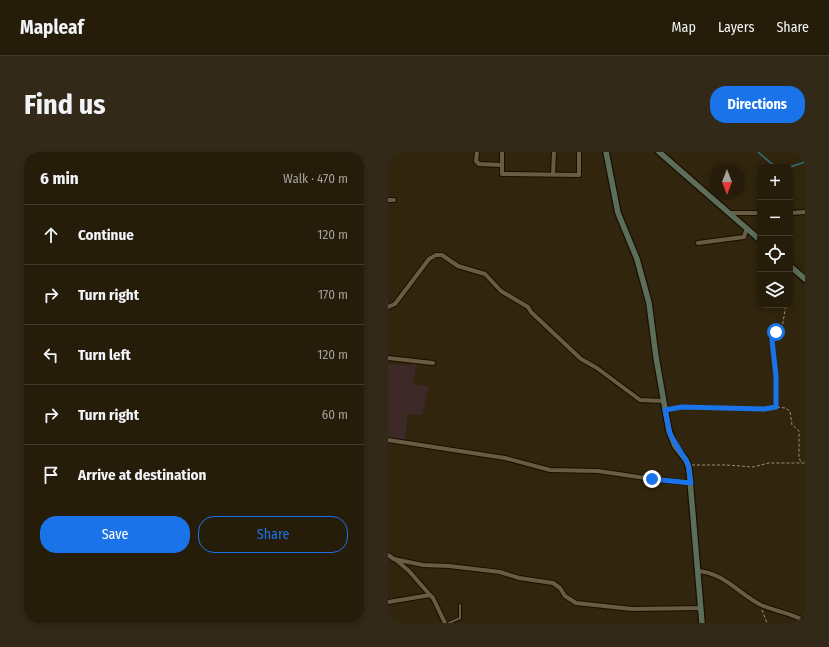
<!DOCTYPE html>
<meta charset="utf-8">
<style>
:root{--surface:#261c0a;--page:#322918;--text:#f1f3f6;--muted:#a4a19c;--line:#423a2b;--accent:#1a73e8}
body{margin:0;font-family:"Fira Sans Condensed",sans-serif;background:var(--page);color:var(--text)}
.controls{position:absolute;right:12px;top:12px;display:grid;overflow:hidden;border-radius:8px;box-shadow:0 2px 6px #0003}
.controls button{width:36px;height:36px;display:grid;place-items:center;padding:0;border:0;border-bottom:1px solid var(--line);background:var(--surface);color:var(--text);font:20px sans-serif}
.compass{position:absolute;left:321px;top:12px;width:36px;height:36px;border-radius:50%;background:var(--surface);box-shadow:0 2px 6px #0003;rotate:180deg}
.stop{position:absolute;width:12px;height:12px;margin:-9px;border:3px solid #1a73e8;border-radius:50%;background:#fff}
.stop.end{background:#1a73e8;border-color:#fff;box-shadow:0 1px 4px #0008}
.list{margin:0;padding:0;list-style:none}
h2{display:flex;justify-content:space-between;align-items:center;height:52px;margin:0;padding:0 16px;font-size:17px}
h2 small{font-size:13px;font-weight:400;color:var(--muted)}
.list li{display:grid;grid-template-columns:26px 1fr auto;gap:12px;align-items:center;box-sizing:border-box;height:60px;padding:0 16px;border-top:1px solid var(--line)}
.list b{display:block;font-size:15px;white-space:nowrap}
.list em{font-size:13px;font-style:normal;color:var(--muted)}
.actions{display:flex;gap:8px;padding:12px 16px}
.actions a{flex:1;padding:9px 0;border:1px solid var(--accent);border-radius:16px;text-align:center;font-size:14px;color:var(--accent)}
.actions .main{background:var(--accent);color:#fff}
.icon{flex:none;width:22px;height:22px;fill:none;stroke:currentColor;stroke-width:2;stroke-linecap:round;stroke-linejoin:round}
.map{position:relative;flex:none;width:417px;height:471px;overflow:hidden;border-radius:16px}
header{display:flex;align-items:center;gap:24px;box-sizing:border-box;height:56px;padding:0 20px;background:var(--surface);border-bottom:1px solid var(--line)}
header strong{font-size:19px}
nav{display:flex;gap:22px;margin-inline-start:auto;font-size:14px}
.intro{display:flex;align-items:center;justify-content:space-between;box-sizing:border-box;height:96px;padding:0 24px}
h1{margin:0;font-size:28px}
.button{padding:10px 18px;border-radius:16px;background:var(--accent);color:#fff;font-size:14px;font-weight:700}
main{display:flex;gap:24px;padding:0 24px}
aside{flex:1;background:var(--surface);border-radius:16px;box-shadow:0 2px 6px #0003}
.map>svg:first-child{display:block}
.industrial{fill:#3d2928}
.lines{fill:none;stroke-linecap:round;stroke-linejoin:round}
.stream{stroke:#317082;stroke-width:1.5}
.lane-casing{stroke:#1a0e00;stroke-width:4}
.street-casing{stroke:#1a0e00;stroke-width:6}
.secondary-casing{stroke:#1a0e00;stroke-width:8}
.path{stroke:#988e7a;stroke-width:1;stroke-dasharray:3 2;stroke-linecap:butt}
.lane{stroke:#6a5c42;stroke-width:2}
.street{stroke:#6a5c42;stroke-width:4}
.secondary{stroke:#5c6e5a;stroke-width:5.5}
.route{stroke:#1a73e8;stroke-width:5}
</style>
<header>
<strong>Mapleaf</strong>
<nav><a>Map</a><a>Layers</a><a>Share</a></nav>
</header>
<div class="intro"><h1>Find us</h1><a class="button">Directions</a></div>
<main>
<aside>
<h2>6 min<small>Walk · 470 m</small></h2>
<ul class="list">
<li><svg class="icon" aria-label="ahead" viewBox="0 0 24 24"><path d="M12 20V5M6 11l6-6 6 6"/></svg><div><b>Continue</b></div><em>120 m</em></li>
<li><svg class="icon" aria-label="right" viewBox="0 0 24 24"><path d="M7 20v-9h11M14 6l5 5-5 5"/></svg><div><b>Turn right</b></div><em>170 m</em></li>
<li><svg class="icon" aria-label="left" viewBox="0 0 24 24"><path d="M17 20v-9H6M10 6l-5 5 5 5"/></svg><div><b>Turn left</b></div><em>120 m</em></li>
<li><svg class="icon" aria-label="right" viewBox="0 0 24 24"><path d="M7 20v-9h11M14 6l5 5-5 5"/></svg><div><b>Turn right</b></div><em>60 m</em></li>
<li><svg class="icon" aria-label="arrive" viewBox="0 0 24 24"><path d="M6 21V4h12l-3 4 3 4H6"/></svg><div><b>Arrive at destination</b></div></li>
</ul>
<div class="actions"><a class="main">Save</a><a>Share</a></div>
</aside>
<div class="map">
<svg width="417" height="471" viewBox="0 0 417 471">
<rect width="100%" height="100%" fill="#32250d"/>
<path class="industrial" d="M29,210l-4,22 16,2 -7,29 -14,-1 -3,26 -17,-2v-74l21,1z"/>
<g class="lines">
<path class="stream" d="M370,0l14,12 14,3
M402,15l15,-5"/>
<g class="lane-casing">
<path id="lane" d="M61,471l11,-5v-13"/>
</g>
<g class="street-casing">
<path id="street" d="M89,0l-1,9 3,3 23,1
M114,0v22l77,1v-23
M165,22l1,-22
M0,48h6
M341,61h31
M402,61l15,-1
M310,91l46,-6 3,-9
M0,155l7,-3 34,-45 7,-4h6l16,11 27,8 16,17 27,16 3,5 50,47 16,9 43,32 24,1
M0,206l45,5
M0,288l117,18 45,12 48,1 54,8 39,4
M0,403l6,4 29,6 26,1 51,6 19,6 34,5 7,5 5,8 11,7 56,6 69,-1
M8,408l13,11 21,24
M310,419c26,2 41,23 63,34 14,6 30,8 44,16
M0,450l42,-7 3,3 12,25"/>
</g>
<g class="secondary-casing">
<path id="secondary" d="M218,0l12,61 19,46 12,44 7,54 13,74 6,15 11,14 3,8 13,155
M271,0l101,88
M402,114l15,13"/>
</g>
<path class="path" d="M389,255l8,1 5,3 2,14 7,6v26l2,6
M281,257l13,-2 82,2 12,-2v-31l-4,-39 10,-9 4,-23
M304,313h35l26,2 16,-4h36
M374,458l5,13"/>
<use href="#lane" class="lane"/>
<use href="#street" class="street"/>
<use href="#secondary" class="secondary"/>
</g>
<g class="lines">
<path class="route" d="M264,327l39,4 -3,-19 -18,-30 -5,-24 17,-3 82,2 12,-2v-31l-4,-36 1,-5 3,-3"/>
</g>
</svg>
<div class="controls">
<button>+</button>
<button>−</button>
<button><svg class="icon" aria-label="locate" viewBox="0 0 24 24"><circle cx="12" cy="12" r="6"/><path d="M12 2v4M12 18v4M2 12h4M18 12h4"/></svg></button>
<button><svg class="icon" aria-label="layers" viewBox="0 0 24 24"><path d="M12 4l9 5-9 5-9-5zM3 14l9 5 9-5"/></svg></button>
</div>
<svg class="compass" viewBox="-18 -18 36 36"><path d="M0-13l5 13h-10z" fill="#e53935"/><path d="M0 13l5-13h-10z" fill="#a4a19c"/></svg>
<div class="stop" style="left:388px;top:180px"></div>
<div class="stop end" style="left:264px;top:327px"></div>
</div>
</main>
